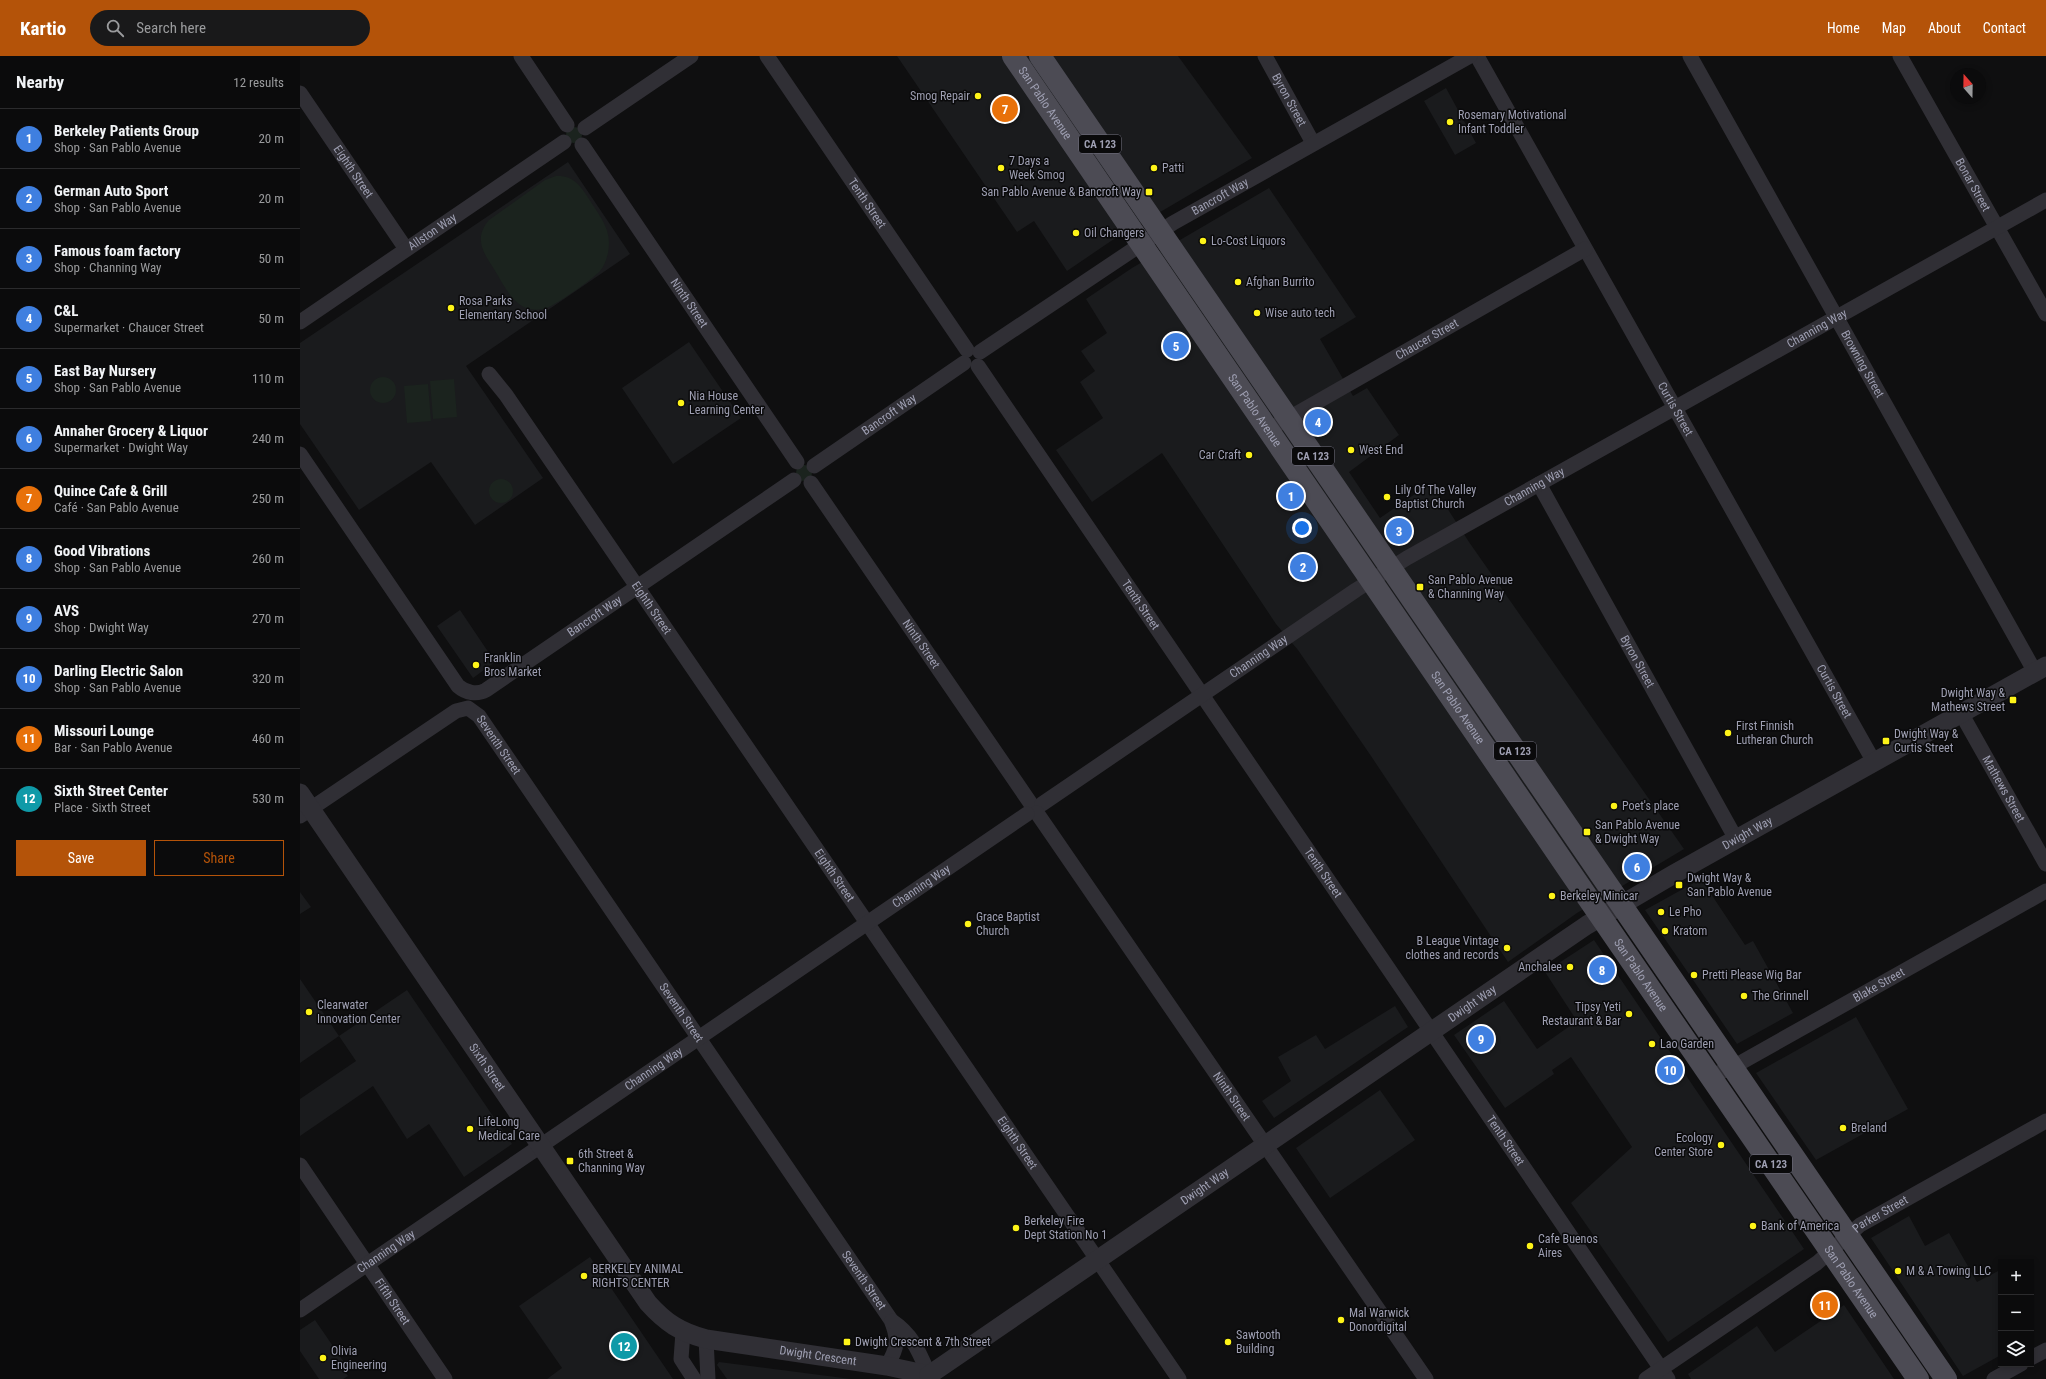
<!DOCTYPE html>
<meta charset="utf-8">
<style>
:root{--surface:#0b0b0c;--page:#19191a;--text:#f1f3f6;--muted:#9a9b9d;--line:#2b2b2d;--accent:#b45309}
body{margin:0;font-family:"Roboto Condensed",sans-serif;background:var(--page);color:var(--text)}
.controls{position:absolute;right:12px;bottom:12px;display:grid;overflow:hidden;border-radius:0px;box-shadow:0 2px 6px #0003}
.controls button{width:36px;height:36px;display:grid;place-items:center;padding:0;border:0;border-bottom:1px solid var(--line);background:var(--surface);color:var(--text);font:20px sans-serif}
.compass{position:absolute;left:1650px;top:12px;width:36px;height:36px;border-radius:50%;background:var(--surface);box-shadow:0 2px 6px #0003;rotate:340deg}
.you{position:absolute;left:1002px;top:472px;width:14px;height:14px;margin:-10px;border:3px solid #fff;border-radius:50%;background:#1a73e8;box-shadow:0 0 0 6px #1a73e833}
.badge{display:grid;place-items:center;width:26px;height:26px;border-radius:50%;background:var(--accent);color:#fff;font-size:13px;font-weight:700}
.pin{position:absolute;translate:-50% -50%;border:2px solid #fff;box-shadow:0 1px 4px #0006}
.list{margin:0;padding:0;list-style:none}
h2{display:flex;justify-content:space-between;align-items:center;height:52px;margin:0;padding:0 16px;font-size:17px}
h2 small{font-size:13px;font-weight:400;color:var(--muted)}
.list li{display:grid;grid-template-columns:26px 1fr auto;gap:12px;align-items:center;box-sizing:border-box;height:60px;padding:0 16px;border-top:1px solid var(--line)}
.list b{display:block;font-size:15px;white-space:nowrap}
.list p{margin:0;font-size:13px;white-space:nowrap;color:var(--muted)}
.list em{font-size:13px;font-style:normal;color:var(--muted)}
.actions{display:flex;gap:8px;padding:12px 16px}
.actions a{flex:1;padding:9px 0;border:1px solid var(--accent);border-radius:0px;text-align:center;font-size:14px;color:var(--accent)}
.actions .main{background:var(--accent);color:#fff}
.icon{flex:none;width:22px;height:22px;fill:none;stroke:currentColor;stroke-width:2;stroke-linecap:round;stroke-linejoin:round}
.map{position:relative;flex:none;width:1746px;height:1323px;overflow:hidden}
header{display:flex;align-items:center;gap:24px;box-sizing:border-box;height:56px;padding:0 20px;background:var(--accent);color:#fff}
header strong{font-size:19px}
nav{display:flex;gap:22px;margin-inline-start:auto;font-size:14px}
.search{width:280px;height:36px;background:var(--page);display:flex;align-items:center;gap:10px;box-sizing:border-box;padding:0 14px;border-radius:22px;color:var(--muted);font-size:15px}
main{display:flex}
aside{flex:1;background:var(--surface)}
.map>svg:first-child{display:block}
.built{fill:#1a1b1d}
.green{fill:#1b231e}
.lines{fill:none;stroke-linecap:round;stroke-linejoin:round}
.minor{stroke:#302f35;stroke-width:15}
.tertiary{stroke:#302f35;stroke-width:19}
.primary{stroke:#4c4b54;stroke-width:22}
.poi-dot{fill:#fef418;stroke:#0a0a0b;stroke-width:1.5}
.labels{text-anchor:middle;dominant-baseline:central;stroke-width:3;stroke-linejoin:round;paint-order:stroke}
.shield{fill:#0a0a0b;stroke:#727280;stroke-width:1}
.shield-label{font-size:11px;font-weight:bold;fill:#9e9fb2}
.poi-label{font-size:12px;fill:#9e9fb2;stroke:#0a0a0b;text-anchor:start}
.street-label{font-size:12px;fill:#9e9fb2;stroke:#0a0a0b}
</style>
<header>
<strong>Kartio</strong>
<div class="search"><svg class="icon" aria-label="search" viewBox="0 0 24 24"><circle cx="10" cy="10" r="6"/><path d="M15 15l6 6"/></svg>Search here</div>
<nav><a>Home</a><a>Map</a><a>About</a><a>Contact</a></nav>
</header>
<main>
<aside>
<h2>Nearby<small>12 results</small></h2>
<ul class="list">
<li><span class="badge" style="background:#3f7fe0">1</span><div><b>Berkeley Patients Group</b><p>Shop · San Pablo Avenue</p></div><em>20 m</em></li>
<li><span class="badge" style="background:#3f7fe0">2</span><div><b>German Auto Sport</b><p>Shop · San Pablo Avenue</p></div><em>20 m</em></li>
<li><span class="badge" style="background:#3f7fe0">3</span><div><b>Famous foam factory</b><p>Shop · Channing Way</p></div><em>50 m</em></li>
<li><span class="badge" style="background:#3f7fe0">4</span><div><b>C&amp;L</b><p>Supermarket · Chaucer Street</p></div><em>50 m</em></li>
<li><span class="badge" style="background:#3f7fe0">5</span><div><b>East Bay Nursery</b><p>Shop · San Pablo Avenue</p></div><em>110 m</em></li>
<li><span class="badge" style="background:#3f7fe0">6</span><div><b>Annaher Grocery &amp; Liquor</b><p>Supermarket · Dwight Way</p></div><em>240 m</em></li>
<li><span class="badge" style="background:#e8710a">7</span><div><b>Quince Cafe &amp; Grill</b><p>Café · San Pablo Avenue</p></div><em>250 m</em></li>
<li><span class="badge" style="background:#3f7fe0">8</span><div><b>Good Vibrations</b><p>Shop · San Pablo Avenue</p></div><em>260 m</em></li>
<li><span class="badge" style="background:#3f7fe0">9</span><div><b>AVS</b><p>Shop · Dwight Way</p></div><em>270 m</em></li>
<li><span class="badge" style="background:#3f7fe0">10</span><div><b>Darling Electric Salon</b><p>Shop · San Pablo Avenue</p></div><em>320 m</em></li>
<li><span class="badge" style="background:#e8710a">11</span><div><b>Missouri Lounge</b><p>Bar · San Pablo Avenue</p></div><em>460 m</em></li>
<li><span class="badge" style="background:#0f9aa8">12</span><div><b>Sixth Street Center</b><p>Place · Sixth Street</p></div><em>530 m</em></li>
</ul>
<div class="actions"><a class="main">Save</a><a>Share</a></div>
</aside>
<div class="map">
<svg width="1746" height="1323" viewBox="0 0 1746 1323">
<rect width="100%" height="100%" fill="#0f0f10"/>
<path class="built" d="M597,0h281l74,102 -141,83 -44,30 -33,-50 -17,11z
M1146,32l30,55 -21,12 -31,-54z
M268,106l62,92 -164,112 77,112 -68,47 -44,-63 -72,48 -59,-86v-81z
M969,132l87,129 -36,22 33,57 14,-8 32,47 -50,37 31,46 51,-35 38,59 215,307 -107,64 -69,49 -137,-206 -73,-106 -22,-26 -114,-171 -70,49 -36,-52 47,-32 -23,-36 15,-11 -14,-20 26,-18 -21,-34 46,-31z
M389,286l52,76 -68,46 -51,-76z
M160,554l35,52 -22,16 -36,-52z
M1401,823l44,66 8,-4 40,72 -56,31 -92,-134z
M0,836l11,15 -11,7z
M1294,884l210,309 -136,93 -97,-139 61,-56 -61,-90 -19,13 2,4 -49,34 -51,-73 50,-34 33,48 40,-28 -32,-49z
M0,923l39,57 68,-46 105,154 -48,33 -35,-53 -22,15 -34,-53 -73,50v-37l56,-38 -17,-25 -39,27z
M1095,950l13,21 -134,91 -12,-17 29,-20 -13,-24 38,-22 9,14z
M1556,961l52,92 -92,51 -60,-87z
M1080,1034l35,50 -85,58 -34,-50z
M1609,1160l16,30 24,-13 28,49 23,-12 1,1v84l-38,21 -92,-138z
M290,1201l83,122h-126l15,-11 -43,-62z
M1544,1249l50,74h-203l-3,-5 69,-48 18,26z
M15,1264l33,48 -4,3 4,5 -5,3h-24l-19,-28v-21z
M419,1306l132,17h-124l-10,-14z"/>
<path class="green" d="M266 79a8 8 0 1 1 16 0a8 8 0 1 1-16 0Z
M256,120c17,-1 25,10 33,23 8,13 20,27 20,44 0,9 -3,21 -9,28 -7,8 -47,36 -56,38 -6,1 -11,1 -18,-1 -15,-6 -24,-26 -32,-39 -12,-18 -20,-31 -5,-49l56,-40z
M70 334a13 13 0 1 1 26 0a13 13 0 1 1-26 0Z
M154,323l3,38 -24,2 -3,-38z
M128,328l3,37 -24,2 -3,-37z
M496 417a8 8 0 1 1 16 0a8 8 0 1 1-16 0Z
M189 435a12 12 0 1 1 24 0a12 12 0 1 1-24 0Z"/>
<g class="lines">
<g class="minor">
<path d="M221,0l46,69"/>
<path id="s1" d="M467,0l200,294"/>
<path id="s2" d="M965,0l48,87"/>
<path id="s3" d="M1177,0l397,706"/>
<path id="s4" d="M1390,0l345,616"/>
<path id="s5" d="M1600,0l146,258"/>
<path id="s6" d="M0,37l106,156"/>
<path d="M285,72l106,-72"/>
<path id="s7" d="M282,89l215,317"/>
<path id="s8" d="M0,266l264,-180"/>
<path id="s9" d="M680,296l193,-129 297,-167"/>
<path id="s10" d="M678,310l690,1013"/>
<path id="s11" d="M189,318l17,21 673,984"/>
<path id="s12" d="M968,374l317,-181"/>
<path id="s13" d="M0,398l158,232c8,7 19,9 28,4l308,-210"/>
<path id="s14" d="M514,410l150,-103"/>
<path id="s15" d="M511,427l220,321"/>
<path id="s16" d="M1239,428l197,355"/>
<path id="s17" d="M1661,657l85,151"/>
<path id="s18" d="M742,748l314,-214 51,-32 639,-358"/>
<path id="s19" d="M737,757l389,566"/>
<path id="s20" d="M0,760l156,-105 12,-3 11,8 412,604c8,20 7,27 -4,46"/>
<path id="s21" d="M1411,1020l22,-9 313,-176"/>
<path id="s22" d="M0,1109l145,214"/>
<path id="s23" d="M0,1254l727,-496"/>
<path d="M592,1265c21,14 27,31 37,54l-7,4"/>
<path d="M383,1276l-2,27 13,20"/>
<path d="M406,1283l2,40"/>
<path d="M1731,1302l15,-8"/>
<path id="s24" d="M1346,1323l171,-116 43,-38 186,-104"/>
<path d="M1694,1323l27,-15"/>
</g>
<g class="tertiary">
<path id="s25" d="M0,737l348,510c18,20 32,29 58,36l181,27 42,9"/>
<path id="s26" d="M629,1319l658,-450 87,-51 372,-208"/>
</g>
<g class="primary">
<path id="s27" d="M713,0c301,441 602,883 905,1323"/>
<path d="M740,0l906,1323"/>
</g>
</g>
<g class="poi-dot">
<circle cx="678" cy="40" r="4"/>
<circle cx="1150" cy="66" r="4"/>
<circle cx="701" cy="112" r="4"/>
<circle cx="854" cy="112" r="4"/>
<rect x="845" y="132" width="8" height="8" rx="2"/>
<circle cx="776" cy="177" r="4"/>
<circle cx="903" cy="185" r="4"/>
<circle cx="938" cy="226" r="4"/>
<circle cx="151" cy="252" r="4"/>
<circle cx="957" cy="257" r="4"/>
<circle cx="381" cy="347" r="4"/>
<circle cx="1051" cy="394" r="4"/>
<circle cx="949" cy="399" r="4"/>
<circle cx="1087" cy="441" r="4"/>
<rect x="1116" y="527" width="8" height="8" rx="2"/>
<circle cx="176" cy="609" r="4"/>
<rect x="1709" y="640" width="8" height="8" rx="2"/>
<circle cx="1428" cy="677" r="4"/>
<rect x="1582" y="681" width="8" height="8" rx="2"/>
<circle cx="1314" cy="750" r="4"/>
<rect x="1283" y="772" width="8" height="8" rx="2"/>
<rect x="1375" y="825" width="8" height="8" rx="2"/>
<circle cx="1252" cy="840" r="4"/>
<circle cx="1361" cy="856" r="4"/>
<circle cx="668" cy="868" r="4"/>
<circle cx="1365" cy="875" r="4"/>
<circle cx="1207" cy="892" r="4"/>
<circle cx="1270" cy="911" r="4"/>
<circle cx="1394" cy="919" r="4"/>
<circle cx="1444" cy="940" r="4"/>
<circle cx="9" cy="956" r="4"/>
<circle cx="1329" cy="958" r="4"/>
<circle cx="1352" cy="988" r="4"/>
<circle cx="1543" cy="1072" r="4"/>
<circle cx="170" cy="1073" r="4"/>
<circle cx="1421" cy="1089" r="4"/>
<rect x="266" y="1101" width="8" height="8" rx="2"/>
<circle cx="1453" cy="1170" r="4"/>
<circle cx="716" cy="1172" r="4"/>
<circle cx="1230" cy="1190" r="4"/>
<circle cx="1598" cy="1215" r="4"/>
<circle cx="284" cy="1220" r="4"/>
<circle cx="1041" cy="1264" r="4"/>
<rect x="543" y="1282" width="8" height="8" rx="2"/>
<circle cx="928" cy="1286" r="4"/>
<circle cx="23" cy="1302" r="4"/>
</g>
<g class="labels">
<g class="shield">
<rect x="779" y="79" width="42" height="18" rx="3"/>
<rect x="992" y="391" width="42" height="18" rx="3"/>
<rect x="1194" y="686" width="42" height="18" rx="3"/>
<rect x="1450" y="1099" width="42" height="18" rx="3"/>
</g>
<g class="shield-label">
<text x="800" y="88">CA 123</text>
<text x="1013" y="400">CA 123</text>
<text x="1215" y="695">CA 123</text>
<text x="1471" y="1108">CA 123</text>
</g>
<g class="poi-label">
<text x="670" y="40" text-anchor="end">Smog Repair</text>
<text x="1158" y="59">Rosemary Motivational<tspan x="1158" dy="14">Infant Toddler</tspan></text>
<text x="709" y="105">7 Days a<tspan x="709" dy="14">Week Smog</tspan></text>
<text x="862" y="112">Patti</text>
<text x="841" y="136" text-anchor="end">San Pablo Avenue &amp; Bancroft Way</text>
<text x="784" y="177">Oil Changers</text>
<text x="911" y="185">Lo-Cost Liquors</text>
<text x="946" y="226">Afghan Burrito</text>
<text x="159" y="245">Rosa Parks<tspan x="159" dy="14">Elementary School</tspan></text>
<text x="965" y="257">Wise auto tech</text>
<text x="389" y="340">Nia House<tspan x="389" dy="14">Learning Center</tspan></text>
<text x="1059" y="394">West End</text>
<text x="941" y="399" text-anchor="end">Car Craft</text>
<text x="1095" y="434">Lily Of The Valley<tspan x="1095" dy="14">Baptist Church</tspan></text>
<text x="1128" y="524">San Pablo Avenue<tspan x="1128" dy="14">&amp; Channing Way</tspan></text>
<text x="184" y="602">Franklin<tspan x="184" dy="14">Bros Market</tspan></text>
<text x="1705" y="637" text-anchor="end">Dwight Way &amp;<tspan x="1705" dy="14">Mathews Street</tspan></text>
<text x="1436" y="670">First Finnish<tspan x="1436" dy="14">Lutheran Church</tspan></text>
<text x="1594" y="678">Dwight Way &amp;<tspan x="1594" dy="14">Curtis Street</tspan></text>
<text x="1322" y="750">Poet's place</text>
<text x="1295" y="769">San Pablo Avenue<tspan x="1295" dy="14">&amp; Dwight Way</tspan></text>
<text x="1387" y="822">Dwight Way &amp;<tspan x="1387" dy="14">San Pablo Avenue</tspan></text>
<text x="1260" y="840">Berkeley Minicar</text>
<text x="1369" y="856">Le Pho</text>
<text x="676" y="861">Grace Baptist<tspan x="676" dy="14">Church</tspan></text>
<text x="1373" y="875">Kratom</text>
<text x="1199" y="885" text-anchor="end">B League Vintage<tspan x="1199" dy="14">clothes and records</tspan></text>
<text x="1262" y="911" text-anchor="end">Anchalee</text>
<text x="1402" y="919">Pretti Please Wig Bar</text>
<text x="1452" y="940">The Grinnell</text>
<text x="17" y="949">Clearwater<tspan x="17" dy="14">Innovation Center</tspan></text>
<text x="1321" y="951" text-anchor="end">Tipsy Yeti<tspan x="1321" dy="14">Restaurant &amp; Bar</tspan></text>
<text x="1360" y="988">Lao Garden</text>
<text x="178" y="1066">LifeLong<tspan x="178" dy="14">Medical Care</tspan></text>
<text x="1551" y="1072">Breland</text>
<text x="1413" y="1082" text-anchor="end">Ecology<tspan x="1413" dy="14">Center Store</tspan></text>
<text x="278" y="1098">6th Street &amp;<tspan x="278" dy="14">Channing Way</tspan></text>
<text x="724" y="1165">Berkeley Fire<tspan x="724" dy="14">Dept Station No 1</tspan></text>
<text x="1461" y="1170">Bank of America</text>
<text x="1238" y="1183">Cafe Buenos<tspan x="1238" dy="14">Aires</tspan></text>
<text x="292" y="1213">BERKELEY ANIMAL<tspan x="292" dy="14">RIGHTS CENTER</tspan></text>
<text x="1606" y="1215">M &amp; A Towing LLC</text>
<text x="1049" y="1257">Mal Warwick<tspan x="1049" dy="14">Donordigital</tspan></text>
<text x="936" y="1279">Sawtooth<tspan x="936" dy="14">Building</tspan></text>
<text x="555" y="1286">Dwight Crescent &amp; 7th Street</text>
<text x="31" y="1295">Olivia<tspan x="31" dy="14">Engineering</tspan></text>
</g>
<g class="street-label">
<text stroke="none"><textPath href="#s2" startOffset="50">Byron Street</textPath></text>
<text stroke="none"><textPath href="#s27" startOffset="57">San Pablo Avenue</textPath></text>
<text stroke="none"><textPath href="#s6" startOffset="95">Eighth Street</textPath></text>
<text stroke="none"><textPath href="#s5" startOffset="148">Bonar Street</textPath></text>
<text stroke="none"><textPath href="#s9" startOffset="286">Bancroft Way</textPath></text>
<text stroke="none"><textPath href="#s1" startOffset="178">Tenth Street</textPath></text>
<text stroke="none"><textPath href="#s8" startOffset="160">Allston Way</textPath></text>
<text stroke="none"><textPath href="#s7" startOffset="191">Ninth Street</textPath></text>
<text stroke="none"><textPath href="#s18" startOffset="910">Channing Way</textPath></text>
<text stroke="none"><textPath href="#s12" startOffset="183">Chaucer Street</textPath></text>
<text stroke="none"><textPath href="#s4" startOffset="353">Browning Street</textPath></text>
<text stroke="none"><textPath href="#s3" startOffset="405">Curtis Street</textPath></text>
<text stroke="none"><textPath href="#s27" startOffset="429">San Pablo Avenue</textPath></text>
<text stroke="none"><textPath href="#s14" startOffset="91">Bancroft Way</textPath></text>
<text stroke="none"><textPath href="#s18" startOffset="586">Channing Way</textPath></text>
<text stroke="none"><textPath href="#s10" startOffset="289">Tenth Street</textPath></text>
<text stroke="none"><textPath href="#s11" startOffset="285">Eighth Street</textPath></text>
<text stroke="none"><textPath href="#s13" startOffset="442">Bancroft Way</textPath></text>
<text stroke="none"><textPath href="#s15" startOffset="195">Ninth Street</textPath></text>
<text stroke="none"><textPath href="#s18" startOffset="262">Channing Way</textPath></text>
<text stroke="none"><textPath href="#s16" startOffset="203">Byron Street</textPath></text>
<text stroke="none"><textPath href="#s3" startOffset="729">Curtis Street</textPath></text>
<text stroke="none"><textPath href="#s27" startOffset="789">San Pablo Avenue</textPath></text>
<text stroke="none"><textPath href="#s20" startOffset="249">Seventh Street</textPath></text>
<text stroke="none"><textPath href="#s17" startOffset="87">Mathews Street</textPath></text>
<text stroke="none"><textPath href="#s26" startOffset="982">Dwight Way</textPath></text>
<text stroke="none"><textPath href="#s10" startOffset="613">Tenth Street</textPath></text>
<text stroke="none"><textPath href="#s11" startOffset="609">Eighth Street</textPath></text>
<text stroke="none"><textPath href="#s23" startOffset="752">Channing Way</textPath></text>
<text stroke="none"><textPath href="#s27" startOffset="1113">San Pablo Avenue</textPath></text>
<text stroke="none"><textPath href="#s21" startOffset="191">Blake Street</textPath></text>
<text stroke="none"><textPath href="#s26" startOffset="658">Dwight Way</textPath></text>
<text stroke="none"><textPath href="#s20" startOffset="573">Seventh Street</textPath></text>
<text stroke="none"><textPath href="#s25" startOffset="332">Sixth Street</textPath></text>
<text stroke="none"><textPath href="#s23" startOffset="428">Channing Way</textPath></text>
<text stroke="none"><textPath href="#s19" startOffset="344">Ninth Street</textPath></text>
<text stroke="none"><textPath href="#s10" startOffset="937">Tenth Street</textPath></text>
<text stroke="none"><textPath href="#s11" startOffset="933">Eighth Street</textPath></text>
<text stroke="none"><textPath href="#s26" startOffset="334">Dwight Way</textPath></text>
<text stroke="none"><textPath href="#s24" startOffset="287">Parker Street</textPath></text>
<text stroke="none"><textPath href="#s23" startOffset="104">Channing Way</textPath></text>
<text stroke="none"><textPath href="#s20" startOffset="897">Seventh Street</textPath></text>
<text stroke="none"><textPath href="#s27" startOffset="1485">San Pablo Avenue</textPath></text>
<text stroke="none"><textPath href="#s22" startOffset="165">Fifth Street</textPath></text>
<text stroke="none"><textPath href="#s25" startOffset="800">Dwight Crescent</textPath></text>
</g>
</g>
</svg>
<div class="controls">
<button>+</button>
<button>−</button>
<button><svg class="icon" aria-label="layers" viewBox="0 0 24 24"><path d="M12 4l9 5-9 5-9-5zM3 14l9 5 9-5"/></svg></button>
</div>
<svg class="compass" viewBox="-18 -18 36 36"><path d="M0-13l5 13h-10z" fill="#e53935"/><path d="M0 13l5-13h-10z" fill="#9a9b9d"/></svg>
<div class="you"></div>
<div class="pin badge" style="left:991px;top:440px;background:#3f7fe0">1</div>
<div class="pin badge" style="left:1003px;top:511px;background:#3f7fe0">2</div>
<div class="pin badge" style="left:1099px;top:475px;background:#3f7fe0">3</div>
<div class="pin badge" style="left:1018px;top:366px;background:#3f7fe0">4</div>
<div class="pin badge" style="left:876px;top:290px;background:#3f7fe0">5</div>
<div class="pin badge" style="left:1337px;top:811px;background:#3f7fe0">6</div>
<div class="pin badge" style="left:705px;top:53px;background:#e8710a">7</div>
<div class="pin badge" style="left:1302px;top:914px;background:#3f7fe0">8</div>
<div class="pin badge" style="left:1181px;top:983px;background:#3f7fe0">9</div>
<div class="pin badge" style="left:1370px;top:1014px;background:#3f7fe0">10</div>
<div class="pin badge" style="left:1525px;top:1249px;background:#e8710a">11</div>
<div class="pin badge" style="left:324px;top:1290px;background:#0f9aa8">12</div>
</div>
</main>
